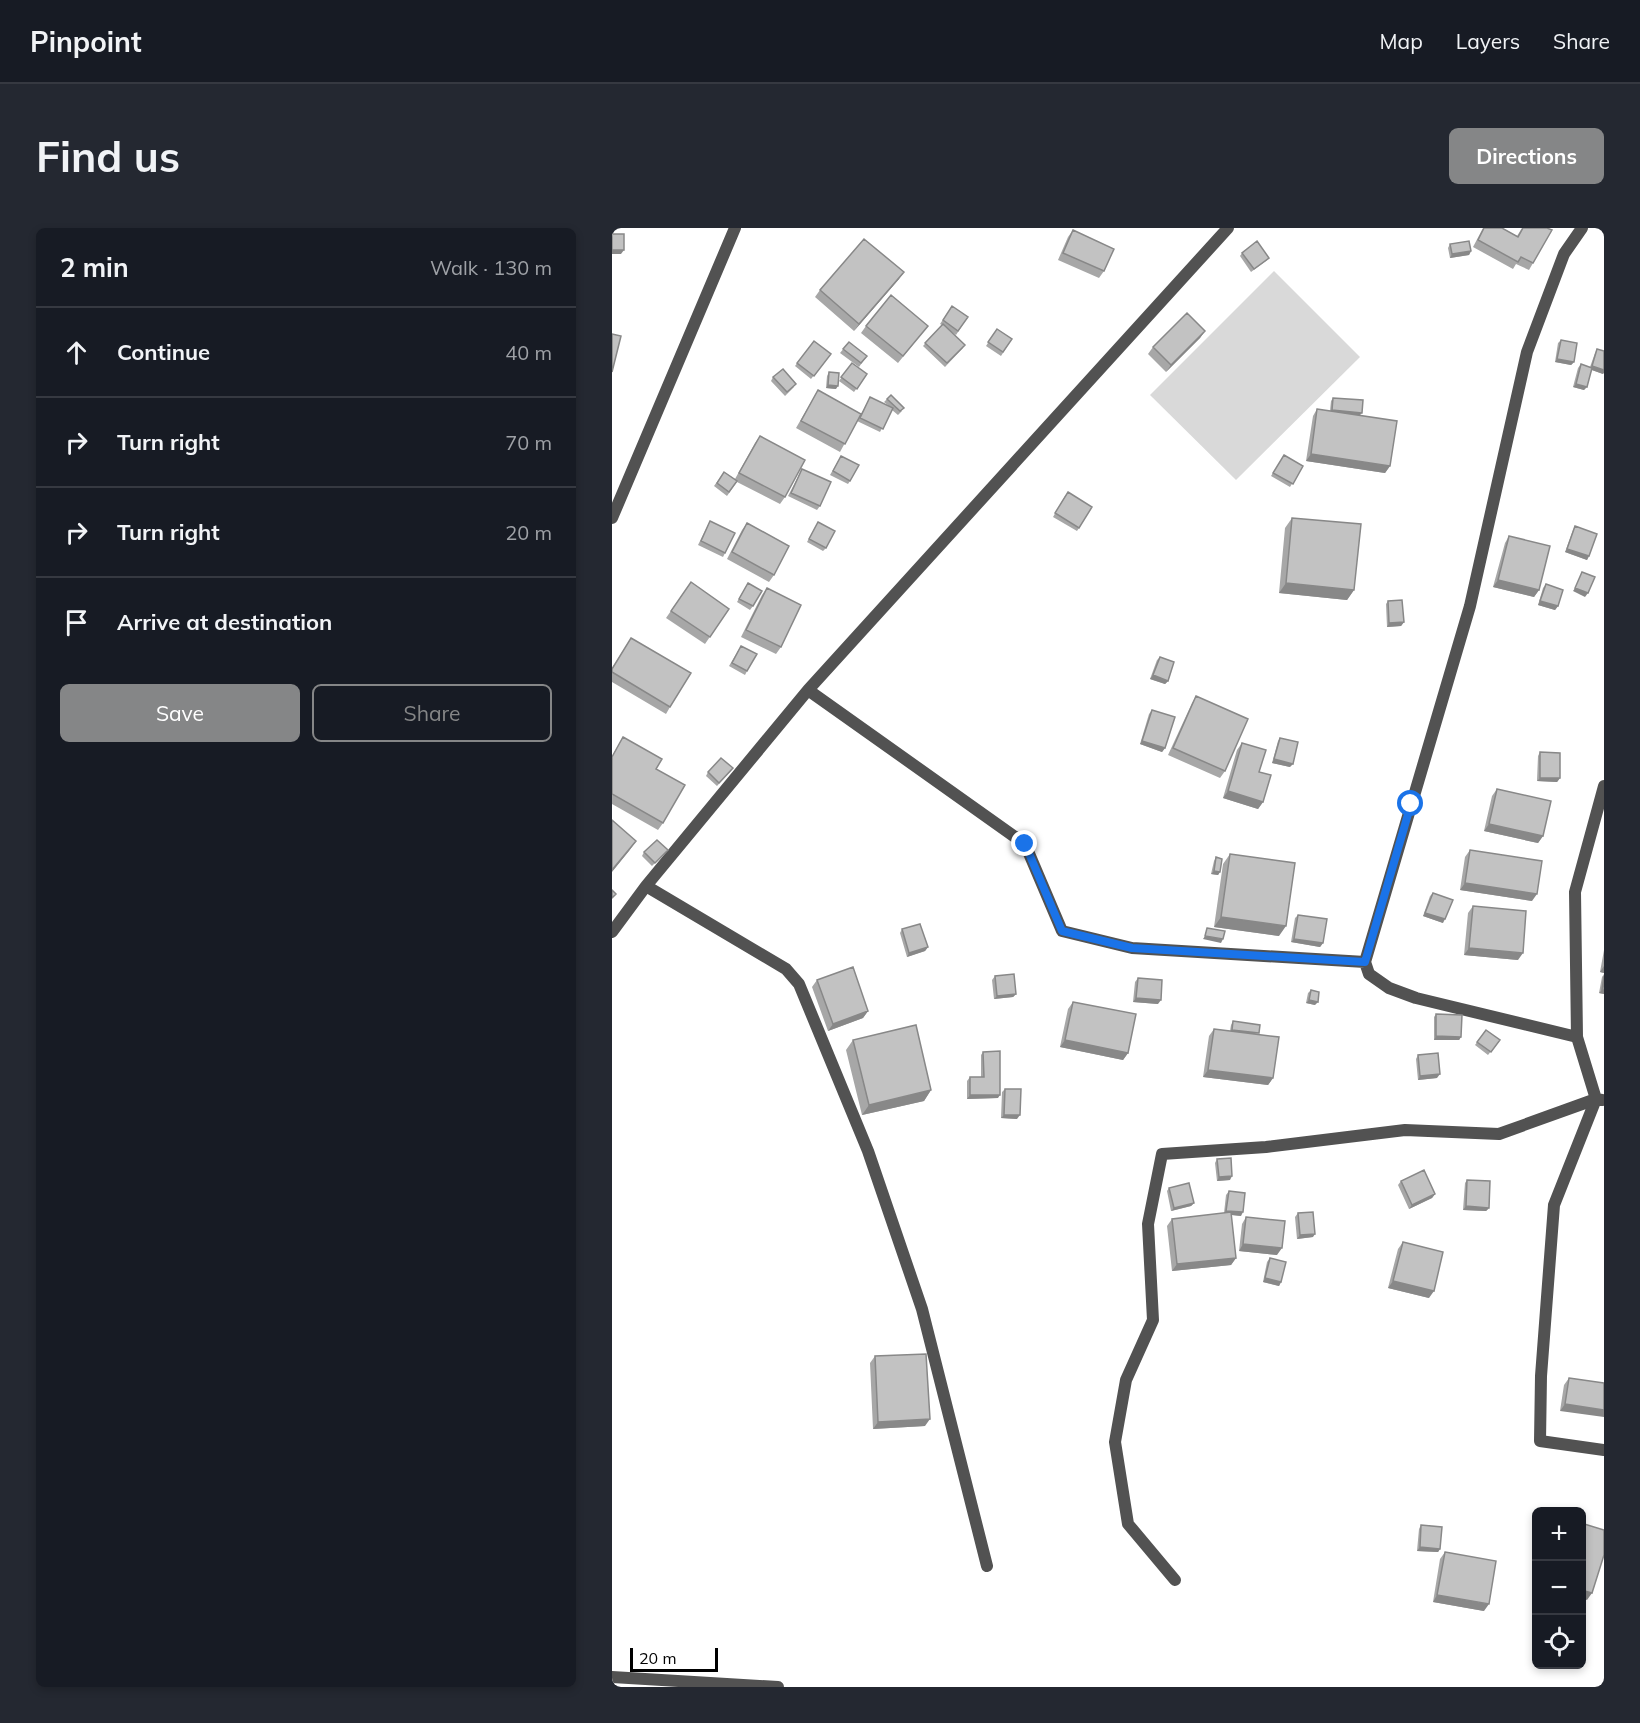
<!DOCTYPE html>
<meta charset="utf-8">
<style>
:root{--surface:#171b24;--page:#242831;--text:#f1f3f6;--muted:#9ea1a6;--line:#363941;--accent:#858687}
body{margin:0;font-family:Mulish,sans-serif;background:var(--page);color:var(--text)}
.controls{position:absolute;right:18px;bottom:18px;display:grid;overflow:hidden;border-radius:9px;box-shadow:0 3px 9px #0003}
.controls button{width:54px;height:54px;display:grid;place-items:center;padding:0;border:0;border-bottom:2px solid var(--line);background:var(--surface);color:var(--text);font:30px sans-serif}
.scale{position:absolute;left:18px;bottom:15px;width:88px;box-sizing:border-box;padding-left:6px;border:3px solid #000;border-top:0;font-size:16px;line-height:21px;white-space:nowrap;color:#000;-webkit-text-stroke:4px #fff;paint-order:stroke}
.stop{position:absolute;width:18px;height:18px;margin:-14px;border:4px solid #1a73e8;border-radius:50%;background:#fff}
.stop.end{background:#1a73e8;border-color:#fff;box-shadow:0 2px 6px #0008}
.list{margin:0;padding:0;list-style:none}
h2{display:flex;justify-content:space-between;align-items:center;height:78px;margin:0;padding:0 24px;font-size:26px}
h2 small{font-size:20px;font-weight:400;color:var(--muted)}
.list li{display:grid;grid-template-columns:39px 1fr auto;gap:18px;align-items:center;box-sizing:border-box;height:90px;padding:0 24px;border-top:2px solid var(--line)}
.list b{display:block;font-size:22px;white-space:nowrap}
.list em{font-size:20px;font-style:normal;color:var(--muted)}
.actions{display:flex;gap:12px;padding:18px 24px}
.actions a{flex:1;padding:14px 0;border:2px solid var(--accent);border-radius:9px;text-align:center;font-size:21px;color:var(--accent)}
.actions .main{background:var(--accent);color:#fff}
.icon{flex:none;width:33px;height:33px;fill:none;stroke:currentColor;stroke-width:2;stroke-linecap:round;stroke-linejoin:round}
.map{position:relative;flex:none;width:992px;height:1459px;overflow:hidden;border-radius:9px}
header{display:flex;align-items:center;gap:36px;box-sizing:border-box;height:84px;padding:0 30px;background:var(--surface);border-bottom:2px solid var(--line)}
header strong{font-size:28px}
nav{display:flex;gap:33px;margin-inline-start:auto;font-size:21px}
.intro{display:flex;align-items:center;justify-content:space-between;box-sizing:border-box;height:144px;padding:0 36px}
h1{margin:0;font-size:42px}
.button{padding:15px 27px;border-radius:9px;background:var(--accent);color:#fff;font-size:21px;font-weight:700}
main{display:flex;gap:36px;padding:0 36px}
aside{flex:1;background:var(--surface);border-radius:9px;box-shadow:0 3px 9px #0003}
.map>svg:first-child{display:block}
.pitch{fill:#d9d9d9}
.lines{fill:none;stroke-linecap:round;stroke-linejoin:round}
.minor{stroke:#525252;stroke-width:12}
.tertiary{stroke:#525252;stroke-width:12}
.wall{fill:#a7a7a7}
.shaded-wall{fill:#888}
.building{fill:#c2c2c2;stroke:#888;stroke-width:1.5}
.route{stroke:#1a73e8;stroke-width:8}
</style>
<header>
<strong>Pinpoint</strong>
<nav><a>Map</a><a>Layers</a><a>Share</a></nav>
</header>
<div class="intro"><h1>Find us</h1><a class="button">Directions</a></div>
<main>
<aside>
<h2>2 min<small>Walk · 130 m</small></h2>
<ul class="list">
<li><svg class="icon" aria-label="ahead" viewBox="0 0 24 24"><path d="M12 20V5M6 11l6-6 6 6"/></svg><div><b>Continue</b></div><em>40 m</em></li>
<li><svg class="icon" aria-label="right" viewBox="0 0 24 24"><path d="M7 20v-9h11M14 6l5 5-5 5"/></svg><div><b>Turn right</b></div><em>70 m</em></li>
<li><svg class="icon" aria-label="right" viewBox="0 0 24 24"><path d="M7 20v-9h11M14 6l5 5-5 5"/></svg><div><b>Turn right</b></div><em>20 m</em></li>
<li><svg class="icon" aria-label="arrive" viewBox="0 0 24 24"><path d="M6 21V4h12l-3 4 3 4H6"/></svg><div><b>Arrive at destination</b></div></li>
</ul>
<div class="actions"><a class="main">Save</a><a>Share</a></div>
</aside>
<div class="map">
<svg width="992" height="1459" viewBox="0 0 992 1459">
<rect width="100%" height="100%" fill="#fff"/>
<path class="pitch" d="M662,43l86,86 -124,123 -86,-85z"/>
<g class="lines">
<path class="minor" d="M970,0l-18,26 -37,98 -57,254 -105,356 4,12 20,14 27,10 161,39 19,62 6,1
M196,462l217,154 37,87 70,17 233,14
M34,658l140,83 13,15 69,167 54,158 65,257
M0,704l34,-46 162,-196 420,-462
M965,809l-2,-145 29,-106
M563,1352l-47,-56 -13,-82 11,-62 27,-60 -5,-96 14,-70 104,-7 139,-17 94,4 97,-35 -42,106 -13,171 -1,65 64,9
M0,1449l166,10"/>
<path class="tertiary" d="M0,290l123,-290"/>
</g>
<path class="wall" d="M871,0h19l15,8 5,-8h25l-14,35 -4,7 -13,-6 -3,5 -40,-22z
M461,2l31,41 -5,7 -41,-18 10,-23z
M838,16l21,7 -2,4 -19,3 -2,-10z
M630,25l27,5 -3,3 -15,11 -11,-16z
M287,51l-45,52 -39,-34 5,-7z
M340,78l16,11 -12,18 -6,-4 13,17 -18,19 -22,-21 19,-21 -2,-1z
M254,98h62l-30,37 -37,-30z
M385,101l15,10 -11,17 -15,-10z
M593,103l-5,7 -34,34 -18,-18 5,-7z
M949,112l13,22 -3,3 -16,-3 3,-19z
M202,113l17,13 -20,25 -16,-13z
M237,114l18,14 -8,11 -19,-14z
M985,121l6,25 -11,-4 -8,20 -11,-3 5,-19 3,-4 9,3 5,-14z
M240,135l15,11 -13,18 -15,-11z
M217,144l7,17 -10,-1 1,-12z
M161,149l21,10 -9,9 -14,-15z
M206,162l43,24 9,-17 19,9 -5,-4 3,-3 15,12 -4,4 -6,-5 -12,22 -23,-11 -17,31 -44,-24z
M721,170l27,17 30,51 -5,7 -79,-12 7,-45 4,-7 13,2 1,-10z
M148,208l25,61 -5,7 -43,-22 -10,14 -13,-10 10,-14 11,7 20,-36z
M672,227l19,11 -13,21 -19,-11z
M229,228l9,25 -2,3 -18,-9z
M190,241l18,37 -3,4 -29,-14z
M453,268l14,32 -2,3 -24,-14z
M680,290l62,72 -7,10 -68,-7 6,-65z
M98,293l15,32 -2,4 -25,-12z
M206,294l8,26 -3,3 -16,-9z
M135,295l27,52 -5,7 -42,-23 15,-29z
M963,298l14,30 -2,4 -22,-8 8,-22z
M897,308l30,54 -5,7 -41,-10 12,-44z
M79,354l38,27 -24,35 -39,-26z
M136,355l5,23 -3,4 -13,-8z
M934,356l12,22 -3,4 -17,-5 5,-17z
M155,360l14,59 -5,7 -35,-17 21,-42z
M776,373l16,21 -3,4 -14,1 -1,-23z
M19,410l39,69 -4,7 -54,-32v-14z
M127,421l8,22 -2,4 -16,-9z
M548,429l8,24 -3,3 -15,-5 7,-19z
M584,468l29,75 -5,7 -52,-23 24,-52z
M540,482l13,38 -3,4 -22,-8 9,-30z
M11,509l33,32 7,54 -5,7 -46,-26v-48z
M668,510l10,29 -18,-4 6,-22z
M630,515l17,29 4,30 -5,7 -35,-11 14,-48z
M928,524l20,26 -3,4 -20,-1 1,-25z
M119,543l-14,15 -11,-10 2,-4z
M885,561l46,47 -5,7 -54,-12 8,-35z
M56,622l-16,16 -10,-10 2,-4z
M858,622l62,51 -72,-11 5,-33z
M618,626l49,82 -65,-9 9,-63z
M604,629l4,15 -2,3 -7,-1 3,-13z
M821,665l10,30 -20,-7 7,-20z
M861,678l45,54 -54,-5 4,-42z
M686,687l25,28 -3,4 -29,-5 4,-24z
M290,701l26,18 -3,4 -18,6 -7,-24z
M992,722v23l-4,-1z
M992,746v20l-5,-1 3,-16z
M383,748l21,18 -3,3 -19,2 -2,-19z
M526,750l20,26 -25,-2 2,-20z
M205,752l51,31 -5,7 -35,13 -16,-44z
M699,762l4,15 -9,-2 2,-10z
M461,774l55,51 -5,7 -63,-13 8,-38z
M824,786l25,23 -2,3h-25v-23z
M621,793l25,14 15,43 -5,7 -65,-8 6,-41 5,-7 16,2 1,-6z
M874,802l14,10 -12,15 -13,-10z
M241,812l78,50 -7,11 -62,14 -16,-65z
M371,824l15,46 -31,1v-18l3,-4h11v-22z
M806,827l19,23 -19,2 -2,-21z
M393,861l12,30 -16,-1 1,-26z
M605,931l13,21 -13,1 -2,-18z
M855,952l22,28 -3,3 -23,-1 2,-27z
M789,953l34,13 -3,4 -23,11 -11,-24z
M557,960l25,15 -3,3 -20,5 -4,-20z
M617,963l12,25 -10,-1 5,43 -5,7 -59,6 -5,-45 5,-7 52,-6 2,-18z
M686,985l15,24 -16,2 -2,-22z
M634,989l31,38 -38,-4 3,-27z
M791,1014l26,56 -41,-10 10,-39z
M658,1030l11,24 -2,4 -16,-4 4,-20z
M263,1128l50,70 -52,3 -3,-66z
M957,1150l35,5 -44,28 4,-26z
M809,1297l19,24 -2,3 -21,-1 2,-22z
M833,1324l39,59 -51,-9 7,-43z"/>
<path class="shaded-wall" d="M0,22h12l-3,4h-9z
M859,23l-2,4 -19,3 2,-4z
M292,44l-5,7 -45,52 5,-7z
M593,103l-5,7 -34,34 5,-7z
M945,131l17,3 -3,3 -16,-3z
M980,138l12,4v3l-1,1 -14,-5z
M964,156l11,3 -3,3 -11,-3z
M216,157l10,1 -2,3 -10,-1z
M720,182l30,3 -3,3 -29,-3z
M699,226l79,12 -5,7 -79,-12z
M955,321l22,7 -2,4 -22,-8z
M886,352l41,10 -5,7 -41,-10z
M674,355l68,7 -7,10 -68,-7z
M963,360l13,5 -3,4 -12,-6z
M928,373l18,5 -3,4 -17,-5z
M792,394l-3,4 -14,1 2,-4z
M541,447l15,6 -3,3 -15,-5z
M530,513l23,7 -3,4 -22,-8z
M662,531l19,5 -3,3 -18,-4z
M928,550h20l-3,4 -20,-1z
M616,563l35,11 -5,7 -35,-11z
M877,596l54,12 -5,7 -54,-12z
M24,613l-7,10 -17,21v-2z
M602,643l6,1 -2,3 -7,-1z
M853,655l72,11 -5,7 -72,-11z
M813,685l20,6 -2,4 -20,-7z
M609,689l65,9 -7,10 -65,-9z
M593,708l18,3 -2,4 -18,-4z
M682,711l29,4 -3,4 -29,-5z
M316,719l-3,4 -18,6 2,-4z
M857,720l54,5 -5,7 -54,-5z
M992,738v7l-4,-1z
M990,762h2v4l-5,-1z
M404,766l-3,3 -19,2 3,-3z
M524,770l25,2 -3,4 -25,-2z
M697,772l9,2 -3,3 -9,-2z
M256,783l-5,7 -35,13 5,-7z
M824,808l25,1 -2,3h-25z
M453,812l63,13 -5,7 -63,-13z
M596,842l65,8 -5,7 -65,-8z
M828,846l-3,4 -19,2 2,-4z
M319,862l-7,11 -62,14 7,-10z
M358,867h30l-2,3 -31,1z
M392,887h16l-3,4 -16,-1z
M620,948l-2,4 -13,1 2,-4z
M823,966l-3,4 -23,11 3,-4z
M582,975l-3,3 -20,5 3,-3z
M854,978l23,2 -3,3 -23,-1z
M614,983l17,1 -2,4 -17,-2z
M703,1006l-2,3 -16,2 3,-4z
M631,1016l39,4 -5,7 -38,-4z
M624,1030l-5,7 -59,6 5,-7z
M653,1050l16,4 -2,4 -16,-4z
M781,1053l41,10 -5,7 -41,-10z
M953,1176l39,6v7l-44,-6z
M318,1191l-5,7 -52,3 5,-7z
M808,1319l20,2 -2,3 -21,-1z
M969,1362l11,3 -5,7 -6,-2z
M825,1367l52,9 -5,7 -51,-9z"/>
<path class="building" d="M872,0h18l16,9 5,-9h24l5,2 -19,33 -12,-6 -3,5 -40,-22z
M461,2l41,19 -10,22 -41,-18z
M0,6h12v16h-12z
M252,11l40,33 -45,52 -39,-34z
M645,13l12,17 -15,11 -12,-16z
M857,13l2,10 -19,3 -2,-10z
M279,67l37,31 -25,30 -37,-30z
M340,78l16,11 -10,14 -15,-11z
M575,85l18,18 -34,34 -18,-18z
M331,96l22,21 -18,18 -22,-20z
M385,101l15,10 -9,13 -15,-10z
M0,106l9,2 -9,36z
M949,112l16,3 -3,19 -17,-3z
M202,113l17,13 -17,22 -17,-13z
M237,114l18,14 -6,7 -18,-14z
M985,121l7,2v19l-12,-4z
M240,135l15,11 -10,15 -16,-12z
M969,136l11,4 -5,19 -11,-3z
M171,141l13,15 -9,8 -14,-15z
M217,144l10,1 -1,13 -10,-1z
M206,162l43,24 -16,30 -44,-23z
M279,167l13,13 -4,3 -13,-12z
M258,169l23,11 -10,21 -23,-11z
M721,170l30,2 -1,13 -30,-3z
M705,181l80,12 -7,45 -79,-12z
M148,208l45,24 -20,37 -46,-24z
M672,227l19,11 -10,18 -20,-11z
M229,228l18,9 -9,16 -17,-10z
M190,241l29,13 -11,24 -29,-13z
M112,244l13,9 -8,11 -12,-9z
M456,264l24,15 -13,21 -24,-15z
M680,290l69,6 -7,66 -68,-7z
M98,293l25,12 -10,20 -24,-12z
M206,294l17,9 -9,17 -17,-9z
M135,295l42,23 -15,29 -42,-23z
M963,298l22,8 -8,22 -22,-7z
M897,308l41,10 -11,44 -41,-10z
M970,344l13,5 -7,16 -13,-5z
M79,354l38,27 -19,28 -39,-26z
M136,355l14,8 -9,15 -14,-7z
M934,356l17,6 -5,16 -18,-5z
M155,360l34,17 -20,42 -35,-17z
M790,372l2,22 -15,1 -1,-22z
M19,410l60,35 -21,34 -58,-35v-3z
M129,418l16,8 -10,17 -15,-8z
M548,429l14,5 -6,19 -15,-6z
M584,468l52,23 -23,52 -52,-23z
M540,482l23,7 -10,31 -23,-7z
M11,509l39,22 -6,10 29,16 -22,38 -51,-29v-37z
M668,510l18,4 -5,22 -19,-5z
M630,515l24,7 -7,22 12,3 -8,27 -35,-11z
M928,524l20,1v25h-20z
M109,530l12,10 -14,15 -11,-11z
M885,561l54,12 -8,35 -54,-12z
M0,592l24,21 -24,29z
M45,612l11,10 -13,13 -11,-11z
M858,622l72,11 -5,33 -72,-11z
M618,626l65,9 -9,63 -65,-9z
M604,629l6,2 -2,13 -6,-1z
M0,662l4,4 -4,4z
M821,665l20,7 -8,19 -20,-6z
M861,678l53,5 -3,42 -54,-5z
M686,687l29,4 -4,24 -29,-4z
M308,696l8,23 -19,6 -7,-24z
M595,700l18,3 -2,8 -18,-3z
M241,739l15,44 -35,13 -16,-44z
M402,746l2,20 -19,2 -2,-20z
M992,748v14h-2z
M526,750l24,2 -1,20 -25,-2z
M699,762l8,2 -1,10 -9,-2z
M461,774l63,12 -8,39 -63,-13z
M824,786l26,1 -1,22 -25,-1z
M621,793l27,4 -1,8 -27,-3z
M304,797l15,65 -62,15 -16,-65z
M602,801l65,8 -6,41 -65,-8z
M874,802l14,10 -9,12 -14,-10z
M388,823v44h-30v-18h14l-1,-25z
M826,825l2,21 -20,2 -2,-21z
M393,861h16l-1,26h-16z
M619,930l1,18 -13,1 -2,-18z
M812,942l11,24 -23,11 -11,-24z
M855,952l23,1 -1,27 -23,-2z
M577,955l5,20 -20,5 -5,-20z
M617,963l16,2 -2,19 -17,-1z
M619,984l5,46 -59,6 -5,-45z
M701,984l2,22 -15,1 -2,-22z
M634,989l39,4 -3,27 -39,-4z
M791,1014l40,10 -9,39 -41,-10z
M658,1030l16,4 -5,20 -16,-4z
M314,1126l4,65 -52,3 -3,-66z
M957,1150l35,5v27l-39,-6z
M969,1295l23,7v25l-12,38 -11,-3z
M809,1297l21,2 -2,22 -20,-2z
M833,1324l51,9 -7,43 -52,-9z"/>
<g class="lines">
<path class="route" d="M413,616l37,87 70,17 233,14 46,-158"/>
</g>
</svg>
<div class="controls">
<button>+</button>
<button>−</button>
<button><svg class="icon" aria-label="locate" viewBox="0 0 24 24"><circle cx="12" cy="12" r="6"/><path d="M12 2v4M12 18v4M2 12h4M18 12h4"/></svg></button>
</div>
<div class="scale">20 m</div>
<div class="stop" style="left:799px;top:576px"></div>
<div class="stop end" style="left:413px;top:616px"></div>
</div>
</main>
